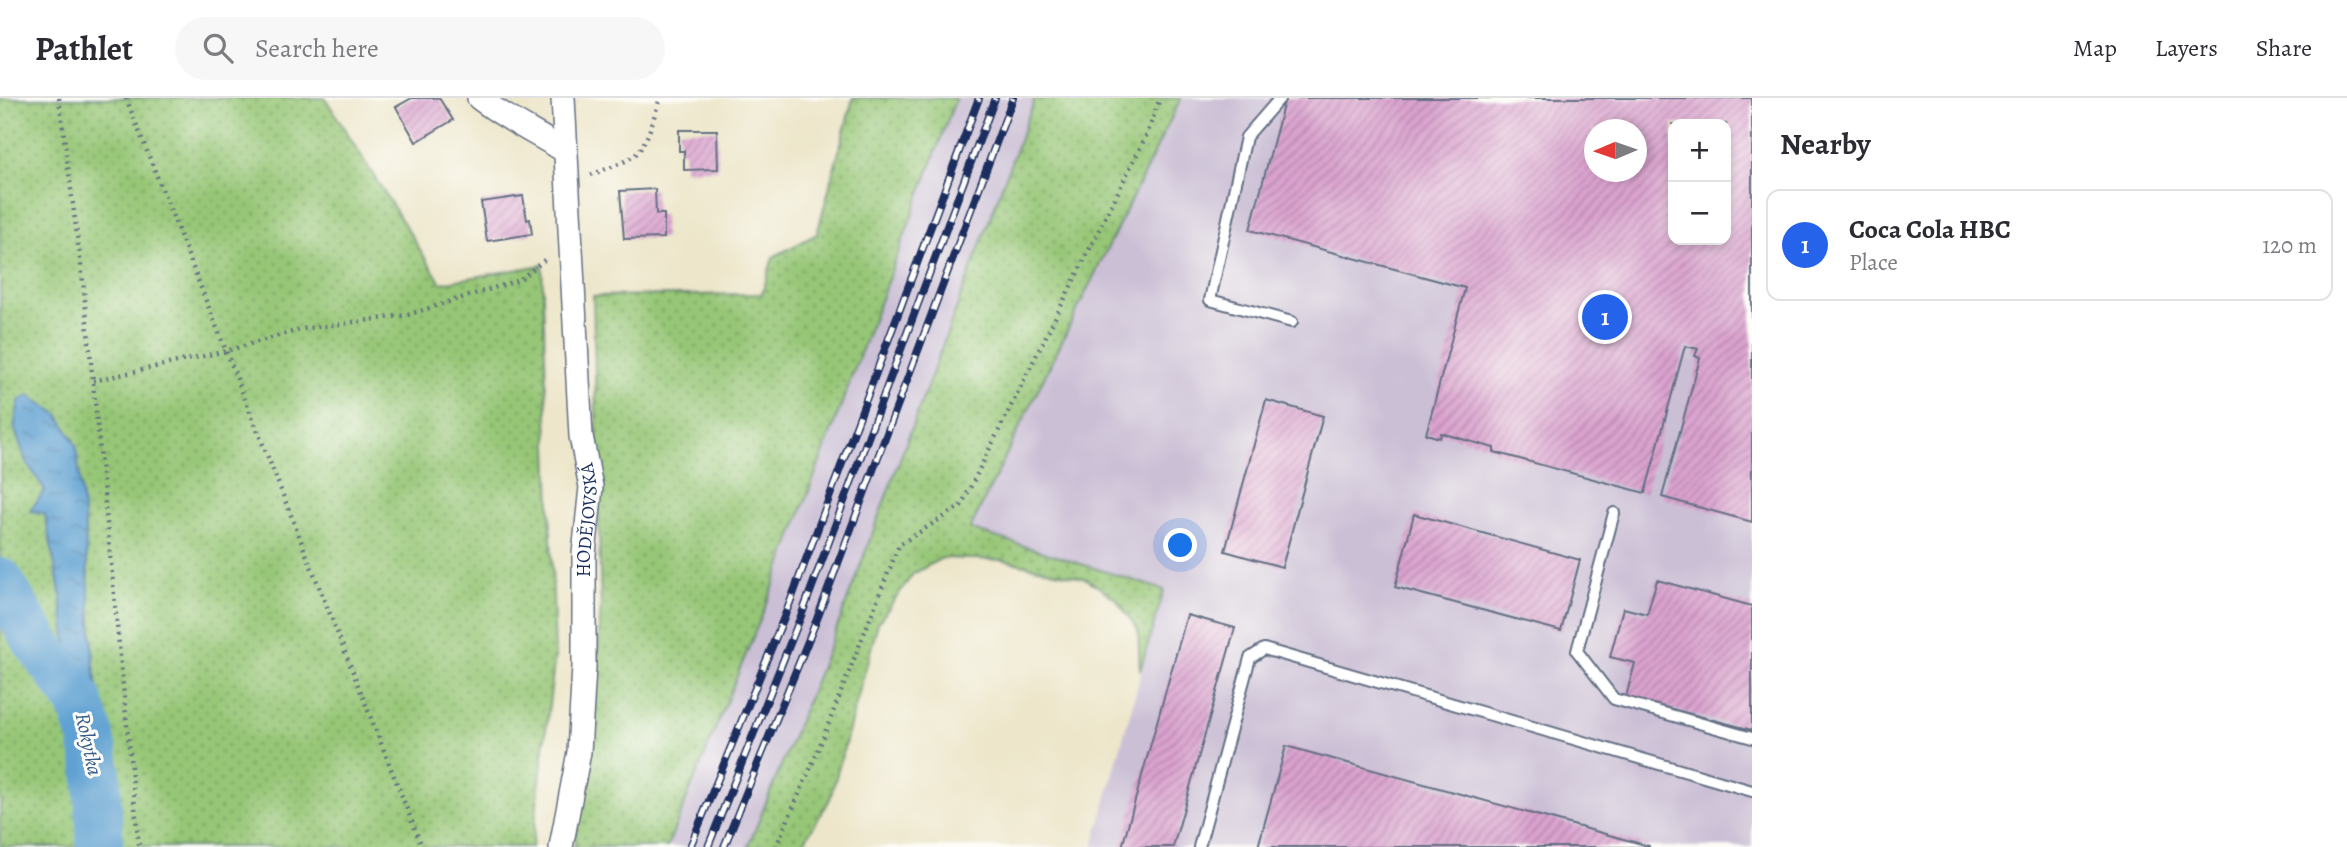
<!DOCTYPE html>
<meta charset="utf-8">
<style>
:root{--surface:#fff;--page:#f7f7f7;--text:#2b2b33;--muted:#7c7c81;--line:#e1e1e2;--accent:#2563eb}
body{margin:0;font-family:Alegreya,serif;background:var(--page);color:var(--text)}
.controls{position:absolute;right:21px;top:21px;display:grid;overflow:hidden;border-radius:14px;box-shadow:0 4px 10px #0003}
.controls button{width:63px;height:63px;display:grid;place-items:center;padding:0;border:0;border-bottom:2px solid var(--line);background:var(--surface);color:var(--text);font:35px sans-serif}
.compass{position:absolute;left:1584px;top:21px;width:63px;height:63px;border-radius:50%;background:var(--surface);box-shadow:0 4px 10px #0003;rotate:268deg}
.you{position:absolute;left:1181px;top:448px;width:24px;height:24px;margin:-18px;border:5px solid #fff;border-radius:50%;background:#1a73e8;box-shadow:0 0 0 10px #1a73e833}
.badge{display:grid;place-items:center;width:46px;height:46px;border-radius:50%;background:var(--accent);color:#fff;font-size:23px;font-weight:700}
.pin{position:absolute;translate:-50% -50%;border:4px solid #fff;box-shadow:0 2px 7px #0006}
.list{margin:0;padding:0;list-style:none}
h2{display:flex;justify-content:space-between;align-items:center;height:91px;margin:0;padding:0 28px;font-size:30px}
h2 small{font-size:23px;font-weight:400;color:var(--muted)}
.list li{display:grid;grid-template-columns:46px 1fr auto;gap:21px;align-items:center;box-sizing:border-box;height:112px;margin:0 14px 14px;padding:0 14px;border:2px solid var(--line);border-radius:14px}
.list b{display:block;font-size:26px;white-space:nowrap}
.list p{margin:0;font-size:23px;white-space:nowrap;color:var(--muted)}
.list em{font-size:23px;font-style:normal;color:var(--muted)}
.icon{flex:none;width:38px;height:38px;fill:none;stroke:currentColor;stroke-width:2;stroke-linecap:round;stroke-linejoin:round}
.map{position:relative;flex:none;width:1752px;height:749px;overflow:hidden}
header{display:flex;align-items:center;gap:42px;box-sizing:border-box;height:98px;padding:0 35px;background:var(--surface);border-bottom:2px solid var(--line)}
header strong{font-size:33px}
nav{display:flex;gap:38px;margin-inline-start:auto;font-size:24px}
.search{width:490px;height:63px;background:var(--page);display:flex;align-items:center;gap:18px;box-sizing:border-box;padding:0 24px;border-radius:38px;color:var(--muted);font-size:26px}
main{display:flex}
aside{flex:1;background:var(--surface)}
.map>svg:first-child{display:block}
.industrial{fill:#cbbfd5;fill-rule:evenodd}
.grass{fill:url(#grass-dots);stroke:#587a6a;stroke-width:2;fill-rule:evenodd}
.water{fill:url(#water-ripples);stroke:#3d6898;stroke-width:2}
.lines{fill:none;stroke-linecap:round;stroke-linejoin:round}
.river{stroke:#5fa1d2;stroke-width:47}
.building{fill:url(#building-hatch);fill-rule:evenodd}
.lane-casing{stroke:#646f84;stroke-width:14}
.street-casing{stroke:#646f84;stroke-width:26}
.path{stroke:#646f84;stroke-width:4.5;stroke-dasharray:2 5;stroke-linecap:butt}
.lane{stroke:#fff;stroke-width:10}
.street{stroke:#fff;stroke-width:23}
.rail-casing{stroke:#1b2f5e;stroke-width:8}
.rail{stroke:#fdfcf7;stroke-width:5;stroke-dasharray:16;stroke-linecap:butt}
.labels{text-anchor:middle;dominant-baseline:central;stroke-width:6;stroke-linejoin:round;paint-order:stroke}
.street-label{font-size:19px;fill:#1b2f5e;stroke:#fdfcf7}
.water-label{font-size:21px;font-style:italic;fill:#365d8c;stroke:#fdfcf7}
</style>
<header>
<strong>Pathlet</strong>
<div class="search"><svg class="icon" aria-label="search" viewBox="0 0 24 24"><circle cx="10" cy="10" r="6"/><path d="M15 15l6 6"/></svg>Search here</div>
<nav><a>Map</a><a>Layers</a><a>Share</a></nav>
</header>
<main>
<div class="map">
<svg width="1752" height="749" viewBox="0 0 1752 749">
<defs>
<pattern id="grass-dots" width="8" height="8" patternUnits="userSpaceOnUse" patternTransform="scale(1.75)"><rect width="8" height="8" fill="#96c676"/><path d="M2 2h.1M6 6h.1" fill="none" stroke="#7aa164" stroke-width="1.8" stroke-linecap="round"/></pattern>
<pattern id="water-ripples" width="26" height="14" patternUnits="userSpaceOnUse" patternTransform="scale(1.75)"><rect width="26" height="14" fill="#5fa1d2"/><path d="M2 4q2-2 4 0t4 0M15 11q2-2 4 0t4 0" fill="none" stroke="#4e84ae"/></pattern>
<pattern id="building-hatch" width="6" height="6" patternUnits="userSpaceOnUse" patternTransform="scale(1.75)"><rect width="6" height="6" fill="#dba3cf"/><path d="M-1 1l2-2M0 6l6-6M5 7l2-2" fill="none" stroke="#b185ab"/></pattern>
</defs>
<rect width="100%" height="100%" fill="#fdfcf7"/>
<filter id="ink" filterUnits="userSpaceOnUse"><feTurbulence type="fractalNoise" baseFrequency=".0143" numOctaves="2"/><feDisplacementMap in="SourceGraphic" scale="14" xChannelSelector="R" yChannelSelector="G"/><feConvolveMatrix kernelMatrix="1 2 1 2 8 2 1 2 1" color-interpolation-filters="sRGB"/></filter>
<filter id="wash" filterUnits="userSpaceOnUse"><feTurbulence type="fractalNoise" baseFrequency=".00686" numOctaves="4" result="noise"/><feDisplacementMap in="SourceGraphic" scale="28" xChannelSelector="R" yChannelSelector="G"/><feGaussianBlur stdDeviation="1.57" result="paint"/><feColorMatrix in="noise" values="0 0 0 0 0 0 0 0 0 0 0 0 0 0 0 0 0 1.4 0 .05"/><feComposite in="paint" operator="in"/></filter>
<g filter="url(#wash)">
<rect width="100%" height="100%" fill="#ede6ca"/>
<path class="industrial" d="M956,0h79l-197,527 -90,222h-81l102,-249z
M1181,0h571v749h-659l71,-257 -194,-61zM1673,26h53v116h-53zM1594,32h42v42h-42z"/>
<path class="grass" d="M0,0h325l116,185 101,-18 13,390 -23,192h-532zM26,363l58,56 10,149 11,79 -17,19 -18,-63 -10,-19 9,-19 -8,-67 -16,-82 1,-24z
M853,0h103l-187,500 -102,249h-93l19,-129 8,-110 -8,-312 169,-2 11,-37 44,-23z
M1035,0h146l-211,431 194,61 -24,81 -2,-41 -22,-31 -29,-20 -84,-19 -61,-2 -29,16 -35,49 -48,176 -29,48h-53l90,-222z"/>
<path class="water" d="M28,297l30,19 18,31 8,72 10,149 11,79 -17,20 -18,-64 -10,-19 9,-19 -8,-67 -16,-82 -15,-3 15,-21 -19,-29 -12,-34 5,-26z"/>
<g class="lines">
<path class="river" d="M0,483l36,60 43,59 12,35 6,34 3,78"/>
</g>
<g id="blocks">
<path class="building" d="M412,0h27l14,22 -37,22 -20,-35z
M1285,0h467v424l-90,-25 38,-139 -5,-2 3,-7 -13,-3 -40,147 -151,-41v-4l-53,-15 -1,5 -14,-4 39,-146 -215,-58zM1673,26h53v116h-53zM1594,32h42v42h-42z
M679,32h38l1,39 -34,1v-19h-5z
M655,91l1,25h8v24l-40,1 -4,-48z
M523,98l4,24 3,-1 2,15 -45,7 -6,-39z
M1266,302l57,16 -41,151 -57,-16z
M1414,416l166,46 -19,71 -166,-44z
M1657,482l95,26v124l-126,-33 9,-34 -25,-6 13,-49 24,6z
M1187,517l48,13 -62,219h-51z
M1286,648l363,100v1h-391z"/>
</g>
</g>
<g filter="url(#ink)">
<use href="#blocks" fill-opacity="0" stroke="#646f84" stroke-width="2"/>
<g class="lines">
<g class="lane-casing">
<path id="lane" d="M1280,0l-34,39 -36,163 82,22
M1614,415l-37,138 37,48 138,39
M1199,749l51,-189 14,-9 488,142"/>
</g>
<g class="street-casing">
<g id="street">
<path d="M479,0c27,21 57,35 86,53"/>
<path id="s1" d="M561,749l18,-95 5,-85v-113l7,-67 -10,-51 -18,-338"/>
</g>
</g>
<path class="path" d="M59,0l24,183 56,566
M126,0l296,749
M591,77c14,-6 33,-11 45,-21 13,-13 18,-39 24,-56
M93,283l133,-30 76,-22 105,-14 112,-35 28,-22
M776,749l41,-94 82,-208 62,-39 187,-374 12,-34"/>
<use href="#lane" class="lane"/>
<use href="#street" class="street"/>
<g class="rail-casing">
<path id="rail" d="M690,749l99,-242 190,-507
M708,749l95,-236 192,-513
M724,749l93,-228 196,-521"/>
</g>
<use href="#rail" class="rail"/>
</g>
</g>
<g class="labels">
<g class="street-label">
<text stroke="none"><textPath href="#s1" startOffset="329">HODĚJOVSKÁ</textPath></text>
</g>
<g class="water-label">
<text transform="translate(89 646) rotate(78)">Rokytka</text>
</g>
</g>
</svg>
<div class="controls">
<button>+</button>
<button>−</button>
</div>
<svg class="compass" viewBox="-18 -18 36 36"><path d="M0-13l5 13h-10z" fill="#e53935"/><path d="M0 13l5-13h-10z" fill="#7c7c81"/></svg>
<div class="you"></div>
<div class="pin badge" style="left:1605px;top:219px">1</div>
</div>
<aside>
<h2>Nearby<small></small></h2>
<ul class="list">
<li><span class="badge">1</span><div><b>Coca Cola HBC</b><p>Place</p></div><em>120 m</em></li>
</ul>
</aside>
</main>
